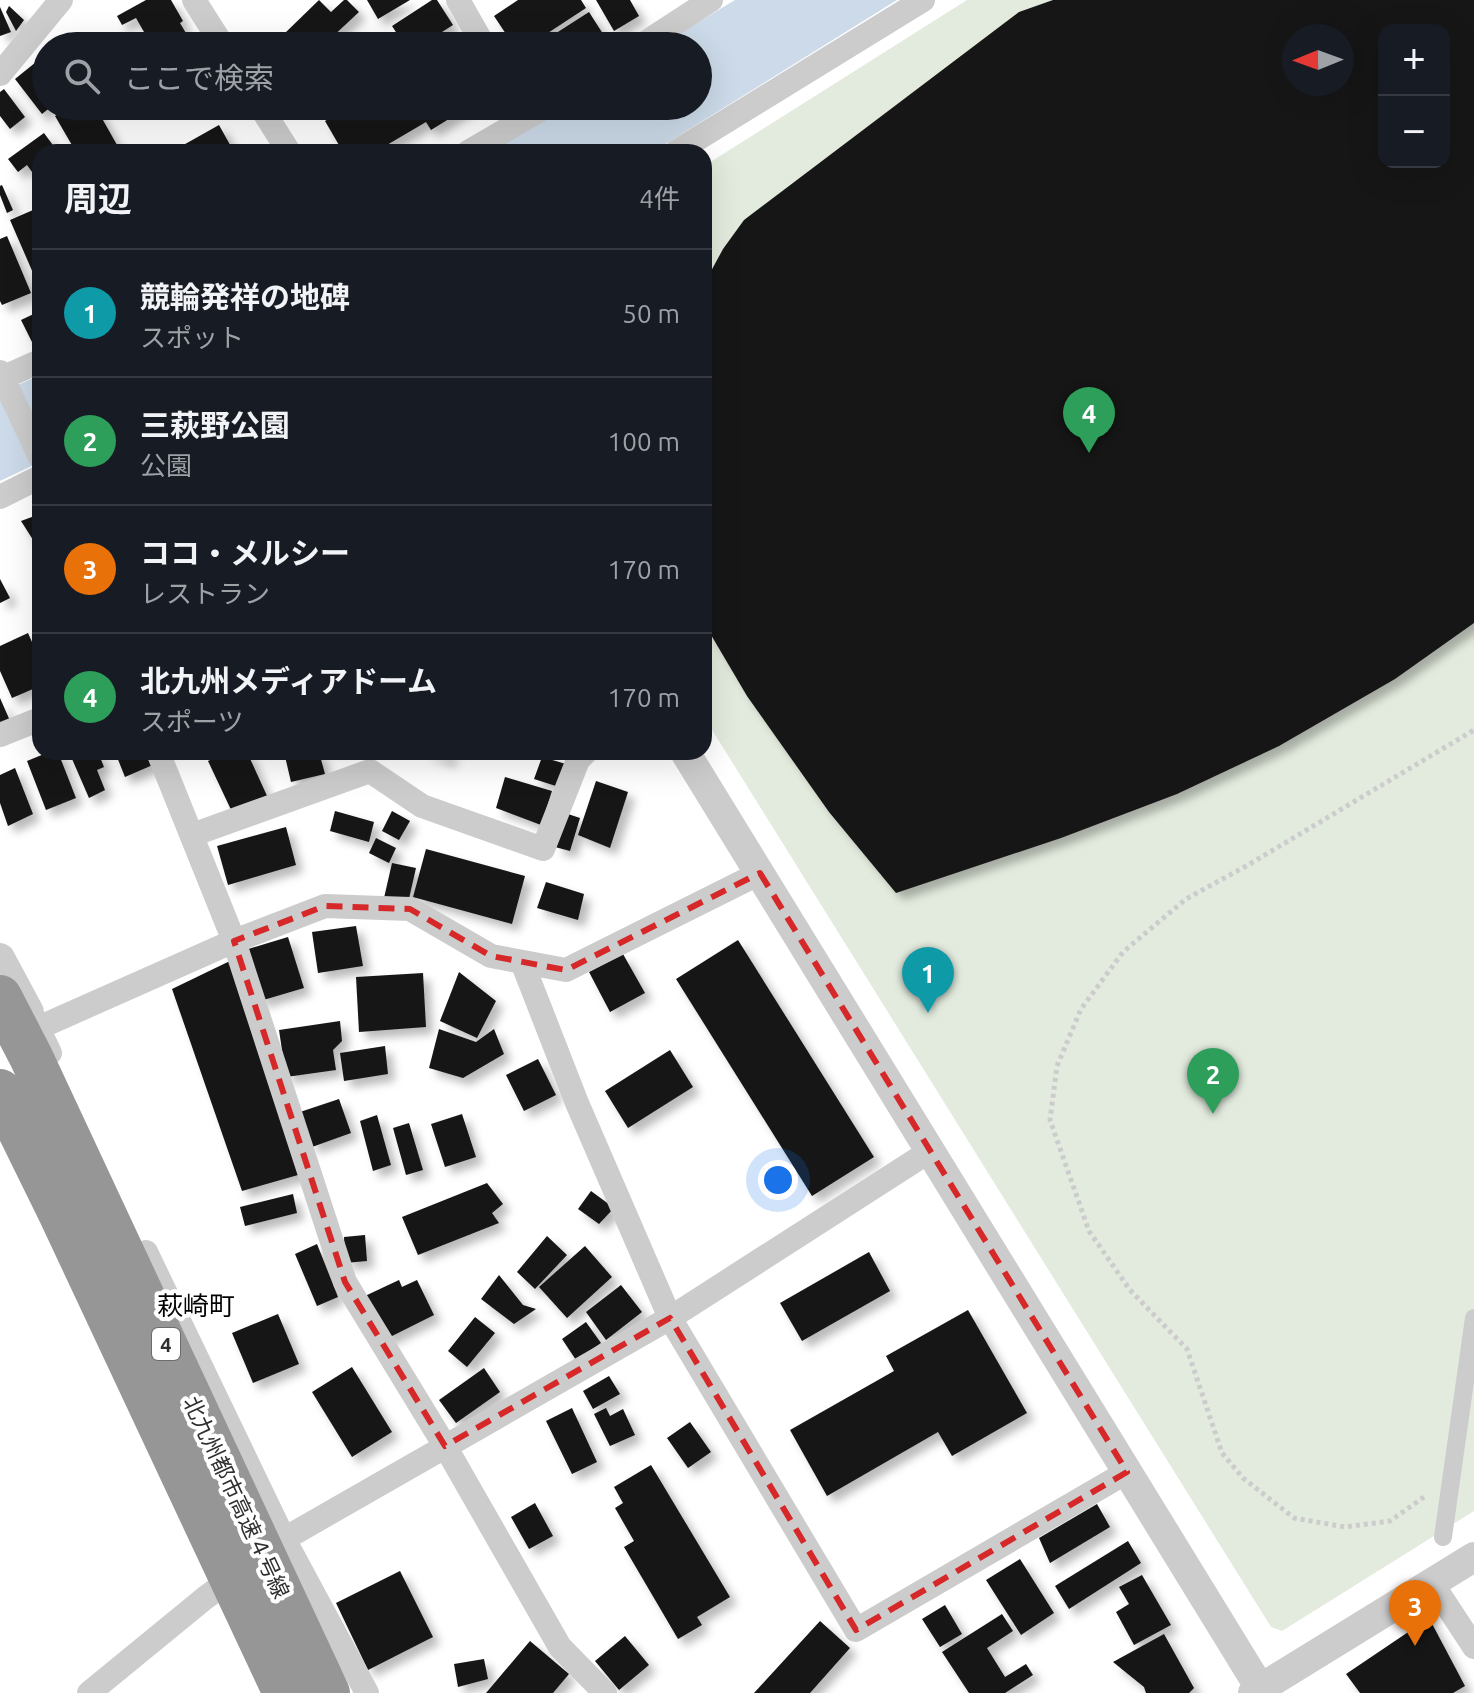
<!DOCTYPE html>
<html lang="ja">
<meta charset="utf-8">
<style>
:root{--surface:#171b24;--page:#242831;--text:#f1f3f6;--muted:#9ea1a6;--line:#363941;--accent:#1a73e8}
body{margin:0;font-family:Ubuntu,"Noto Sans JP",sans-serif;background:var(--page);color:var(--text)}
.controls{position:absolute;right:24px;top:24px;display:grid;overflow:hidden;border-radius:16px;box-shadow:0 8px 32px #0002}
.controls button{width:72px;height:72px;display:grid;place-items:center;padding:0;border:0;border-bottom:2px solid var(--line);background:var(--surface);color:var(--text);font:40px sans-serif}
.compass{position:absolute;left:1282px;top:24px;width:72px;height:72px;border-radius:50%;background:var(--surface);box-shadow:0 8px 32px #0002;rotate:269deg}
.you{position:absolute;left:778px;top:1180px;width:28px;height:28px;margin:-20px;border:6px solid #fff;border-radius:50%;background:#1a73e8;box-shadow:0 0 0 12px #1a73e833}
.badge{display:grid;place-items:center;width:52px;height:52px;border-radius:50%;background:var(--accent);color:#fff;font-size:26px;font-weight:700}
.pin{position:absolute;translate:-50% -66px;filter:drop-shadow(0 2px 4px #0008)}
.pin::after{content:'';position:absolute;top:42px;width:28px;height:24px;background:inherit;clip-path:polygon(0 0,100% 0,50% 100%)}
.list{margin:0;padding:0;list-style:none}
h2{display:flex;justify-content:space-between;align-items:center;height:104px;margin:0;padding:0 32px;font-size:34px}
h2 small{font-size:26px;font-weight:400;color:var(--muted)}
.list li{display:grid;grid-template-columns:52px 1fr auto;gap:24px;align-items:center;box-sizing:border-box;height:128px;padding:0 32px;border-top:2px solid var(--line)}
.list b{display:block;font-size:30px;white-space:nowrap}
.list p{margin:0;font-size:26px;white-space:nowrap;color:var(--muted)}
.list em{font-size:26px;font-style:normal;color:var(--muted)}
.icon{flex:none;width:44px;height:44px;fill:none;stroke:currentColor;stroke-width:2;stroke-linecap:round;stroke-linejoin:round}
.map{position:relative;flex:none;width:1474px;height:1693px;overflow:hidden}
.search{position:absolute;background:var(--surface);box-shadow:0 8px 32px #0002;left:32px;top:32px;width:680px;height:88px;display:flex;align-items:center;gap:20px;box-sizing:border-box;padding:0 28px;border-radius:44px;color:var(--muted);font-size:30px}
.panel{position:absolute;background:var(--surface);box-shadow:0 8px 32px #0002;left:32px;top:144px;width:680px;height:616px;border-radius:24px}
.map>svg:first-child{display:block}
.green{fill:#e3ebde;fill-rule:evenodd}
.water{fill:#ccdae9}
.building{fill:#161616;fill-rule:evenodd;filter:url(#shadow)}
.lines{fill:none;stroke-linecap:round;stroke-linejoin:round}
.path{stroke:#ccc;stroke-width:5;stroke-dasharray:4 4;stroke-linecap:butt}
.pedestrian{stroke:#ccc;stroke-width:18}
.minor{stroke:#ccc;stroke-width:24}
.tertiary{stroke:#ccc;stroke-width:30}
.motorway-bridge{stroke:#969696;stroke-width:44}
.marked{fill:none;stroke:#d62828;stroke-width:6;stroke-dasharray:16 10;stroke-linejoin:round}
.labels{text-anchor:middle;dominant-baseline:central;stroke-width:8;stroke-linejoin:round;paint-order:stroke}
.shield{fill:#fff;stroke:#6d6d6d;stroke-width:2}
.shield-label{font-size:20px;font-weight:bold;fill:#2f2f2f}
.street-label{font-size:22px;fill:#2f2f2f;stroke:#fff}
.quarter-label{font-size:26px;fill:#000;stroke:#fff}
</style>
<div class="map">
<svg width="1474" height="1693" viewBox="0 0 1474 1693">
<defs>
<filter id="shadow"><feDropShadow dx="7" dy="7" stdDeviation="4" flood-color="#0004"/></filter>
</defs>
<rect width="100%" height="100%" fill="#fff"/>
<path class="green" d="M967,0h507v1511l-192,120 -11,-4 -567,-910v-551zM1384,30h60v132h-60zM1294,36h48v48h-48z"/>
<path class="water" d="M735,0h162l-244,152h-168l76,-46h137v-60h-39z
M40,375v87l-40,19v-88z"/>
<path class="building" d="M146,0h25l12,21 -3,2 13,22 -41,1 -16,-28 -14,7 -5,-9z
M319,0l12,12 13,-12h3l12,12 -30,28 5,6h-38l-12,-12z
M367,0h43l-32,19z
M432,0h5l16,25 -33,21h-15l-13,-20z
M518,0h63l5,8 -58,38h-14l-20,-30z
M596,0h34l9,16 -25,15z
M1053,0h421v623l-79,56 -116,67 -102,48 -116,44 -165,55 -67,-81 -82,-116 -43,-73v-339l19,-35 21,-29 275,-208zM1384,30h60v132h-60zM1294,36h48v48h-48z
M9,6l15,14 -8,11 -10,-19z
M0,7l11,25 -11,4z
M589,12l16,25 -14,9h-55z
M46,54v52h6l-10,8 -27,-35z
M4,89l21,28 -15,12 -10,-13v-24z
M73,106h22l26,46h-45l-21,-36z
M349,106h121l-39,24 -5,-8 -51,30h-32l-18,-31z
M219,125l15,27h-63z
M44,133l14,19h-18v31l-13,-18 -9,7 -10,-13z
M2,185l11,25 -6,3 -7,-18v-9z
M40,207v82l-30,-69z
M7,236l24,57 -29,12 -2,-4v-62z
M40,311v27l-8,4 -11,-22z
M40,514v28l-5,1 -14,-22z
M0,579l10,19 -10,5z
M28,633l12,27v26l-28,12 -12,-27v-25z
M0,698l11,25 -11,4z
M49,752h9l18,46 -30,12 -19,-49z
M69,752h29l6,15 -7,3 8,20 -16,8z
M115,752h35l5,12 -30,13z
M227,752h20l21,46 -35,16 -25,-53z
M284,752h35l6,22 -34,8z
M422,752h29l-2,8z
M542,757l24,7 -7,23 -25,-8z
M15,768l18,46 -25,12 -8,-23v-28z
M505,777l47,14 -11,34 -45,-17z
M596,781l32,11 -18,56 -32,-13z
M335,811l39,11 -5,20 -39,-11z
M392,811l18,10 -11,19 -17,-9z
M565,813l15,5 -10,33 -15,-4z
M286,827l10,38 -68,20 -11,-39z
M376,838l20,10 -7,15 -20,-10z
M426,849l99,27 -13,48 -99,-27z
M392,863l24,5 -8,35 -24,-5z
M546,882l38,12 -6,26 -41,-12z
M356,926l7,40 -45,7 -6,-41z
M288,937l16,51 -44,13 -15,-51z
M738,940l136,217 -62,39 -136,-217z
M623,954l22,39 -35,19 -21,-40z
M234,959l71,214 -63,18 -70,-202z
M459,972l37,29 -19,37 -37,-17z
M423,973l3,54 -67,5 -3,-55z
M340,1021l2,20 -9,9 3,20 -50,7 -7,-47z
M439,1029l37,13 18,-13 10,25 -41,24 -34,-10z
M385,1046l3,28 -44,7 -4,-28z
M670,1050l23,37 -65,41 -23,-37z
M538,1059l18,36 -32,16 -18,-36z
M339,1099l12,34 -39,14 -12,-35z
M462,1114l14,43 -31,10 -14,-43z
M377,1115l14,50 -18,6 -13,-50z
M409,1123l14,47 -17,5 -13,-47z
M487,1183l16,21 -11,9 7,10 -81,32 -16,-38z
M591,1191l23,17 -15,16 -21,-15z
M293,1194l4,19 -52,13 -5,-19z
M365,1235l2,26 -22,2 -1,-26z
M547,1236l20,19 -32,34 -18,-17z
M317,1244l21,53 -21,9 -22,-52z
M585,1246l27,31 -45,41 -28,-31z
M869,1252l21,39 -88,50 -22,-38z
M499,1275l24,30 13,4 -22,15 -33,-25z
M399,1280l3,7 15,-7 17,35 -48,24 -21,-43z
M621,1285l21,27 -36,28 -20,-28z
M968,1310l59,103 -75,43 -14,-24 -111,64 -37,-66 104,-59 -8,-15z
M278,1314l21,50 -46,19 -21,-50z
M475,1317l20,16 -28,34 -19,-16z
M586,1322l15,21 -25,17 -14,-21z
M352,1367l40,65 -40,25 -40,-65z
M484,1368l16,24 -44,31 -17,-23z
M609,1376l11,18 -27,15 -10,-18z
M572,1408l25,54 -25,12 -26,-53z
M606,1408l4,8 13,-7 12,26 -25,11 -16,-32z
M690,1422l21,30 -23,16 -21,-30z
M651,1465l79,132 -33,20 5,8 -24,14 -54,-92 10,-6 -19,-33 8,-5 -9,-16z
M535,1503l18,33 -24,13 -18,-32z
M1097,1504l13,23 -60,36 -11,-25z
M1128,1541l13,22 -72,46 -14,-23z
M1020,1559l34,54 -33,22 -35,-55z
M400,1571l33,66 -65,33 -32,-67z
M1142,1575l29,50 -37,20 -18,-33 13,-8 -10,-17z
M945,1605l17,29 -22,13 -18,-28z
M1002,1614l11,17 -26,17 18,29 21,-13 7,11 -28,18h-36l-27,-41z
M1429,1618l36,68 -12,7h-93l-14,-19z
M820,1621l30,27 -40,45h-56z
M1164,1634l30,54 -5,5h-43l-2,-6 -31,-25z
M625,1636l24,29 -30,25 -24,-29z
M530,1641l39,33 -16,19h-67z
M484,1659l4,20 -30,8 -4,-23z"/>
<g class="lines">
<path class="path" d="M1424,1497l-34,24 -45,6 -51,-9 -51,-40 -21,-25 -35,-104 -57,-59 -41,-59 -39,-111 7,-54 24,-57 42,-57 63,-53 62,-34 226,-135"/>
<path class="pedestrian" d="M1443,1537l31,-219"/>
<path class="minor" d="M194,0l29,46
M458,0l26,46
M640,46l71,-46
M0,74l61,-74
M260,106l29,46
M468,152l79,-46
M676,152l247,-152
M0,372l40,85
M0,379l40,-18
M0,497l40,-20
M0,735l40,-16
M158,752l76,189 111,341 100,164 115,201 45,46
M192,835l178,-64 52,35 121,43 35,-89 8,-8
M522,962l55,141 93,215 186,312 271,-158
M50,1053l-12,-25 196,-87 91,-35 85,3 81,47 75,14 194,-97
M146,1252l138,287 83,154
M271,1549l13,-10 386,-221 260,-167
M1432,1583l42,64
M89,1693l116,-95 34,-25"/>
<path class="tertiary" d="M685,752l575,936
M0,958l29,54
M1253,1693l221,-136"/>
<path class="motorway-bridge" d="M0,997l31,60 297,636
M0,1091l60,122 225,480"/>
</g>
<path class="marked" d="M760,873l367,599 -271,158 -186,-312 -225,128 -100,-164 -111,-341 91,-35 85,3 81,47 75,14z"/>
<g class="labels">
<rect class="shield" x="152" y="1328" width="28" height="32" rx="6"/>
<g class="shield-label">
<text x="166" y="1344">4</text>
</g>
<g class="street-label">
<text transform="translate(237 1497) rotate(65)">北九州都市高速４号線</text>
</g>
<g class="quarter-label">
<text x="196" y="1305">萩崎町</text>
</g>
</g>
</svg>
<div class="controls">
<button>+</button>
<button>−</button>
</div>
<svg class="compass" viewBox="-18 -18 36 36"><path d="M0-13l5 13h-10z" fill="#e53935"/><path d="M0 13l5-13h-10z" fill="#9ea1a6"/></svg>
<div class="you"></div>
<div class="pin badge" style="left:928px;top:1013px;background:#0f9aa8">1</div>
<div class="pin badge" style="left:1213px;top:1114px;background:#2e9e5b">2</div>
<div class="pin badge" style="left:1415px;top:1646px;background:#e8710a">3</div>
<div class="pin badge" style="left:1089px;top:453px;background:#2e9e5b">4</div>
<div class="search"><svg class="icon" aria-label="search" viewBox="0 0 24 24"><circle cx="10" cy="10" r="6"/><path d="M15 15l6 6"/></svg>ここで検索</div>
<section class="panel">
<h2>周辺<small>4件</small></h2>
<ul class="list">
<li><span class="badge" style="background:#0f9aa8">1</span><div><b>競輪発祥の地碑</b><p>スポット</p></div><em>50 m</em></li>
<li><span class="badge" style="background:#2e9e5b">2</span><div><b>三萩野公園</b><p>公園</p></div><em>100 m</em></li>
<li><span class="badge" style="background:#e8710a">3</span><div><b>ココ・メルシー</b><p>レストラン</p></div><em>170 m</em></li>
<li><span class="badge" style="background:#2e9e5b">4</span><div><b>北九州メディアドーム</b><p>スポーツ</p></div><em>170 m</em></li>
</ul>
</section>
</div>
